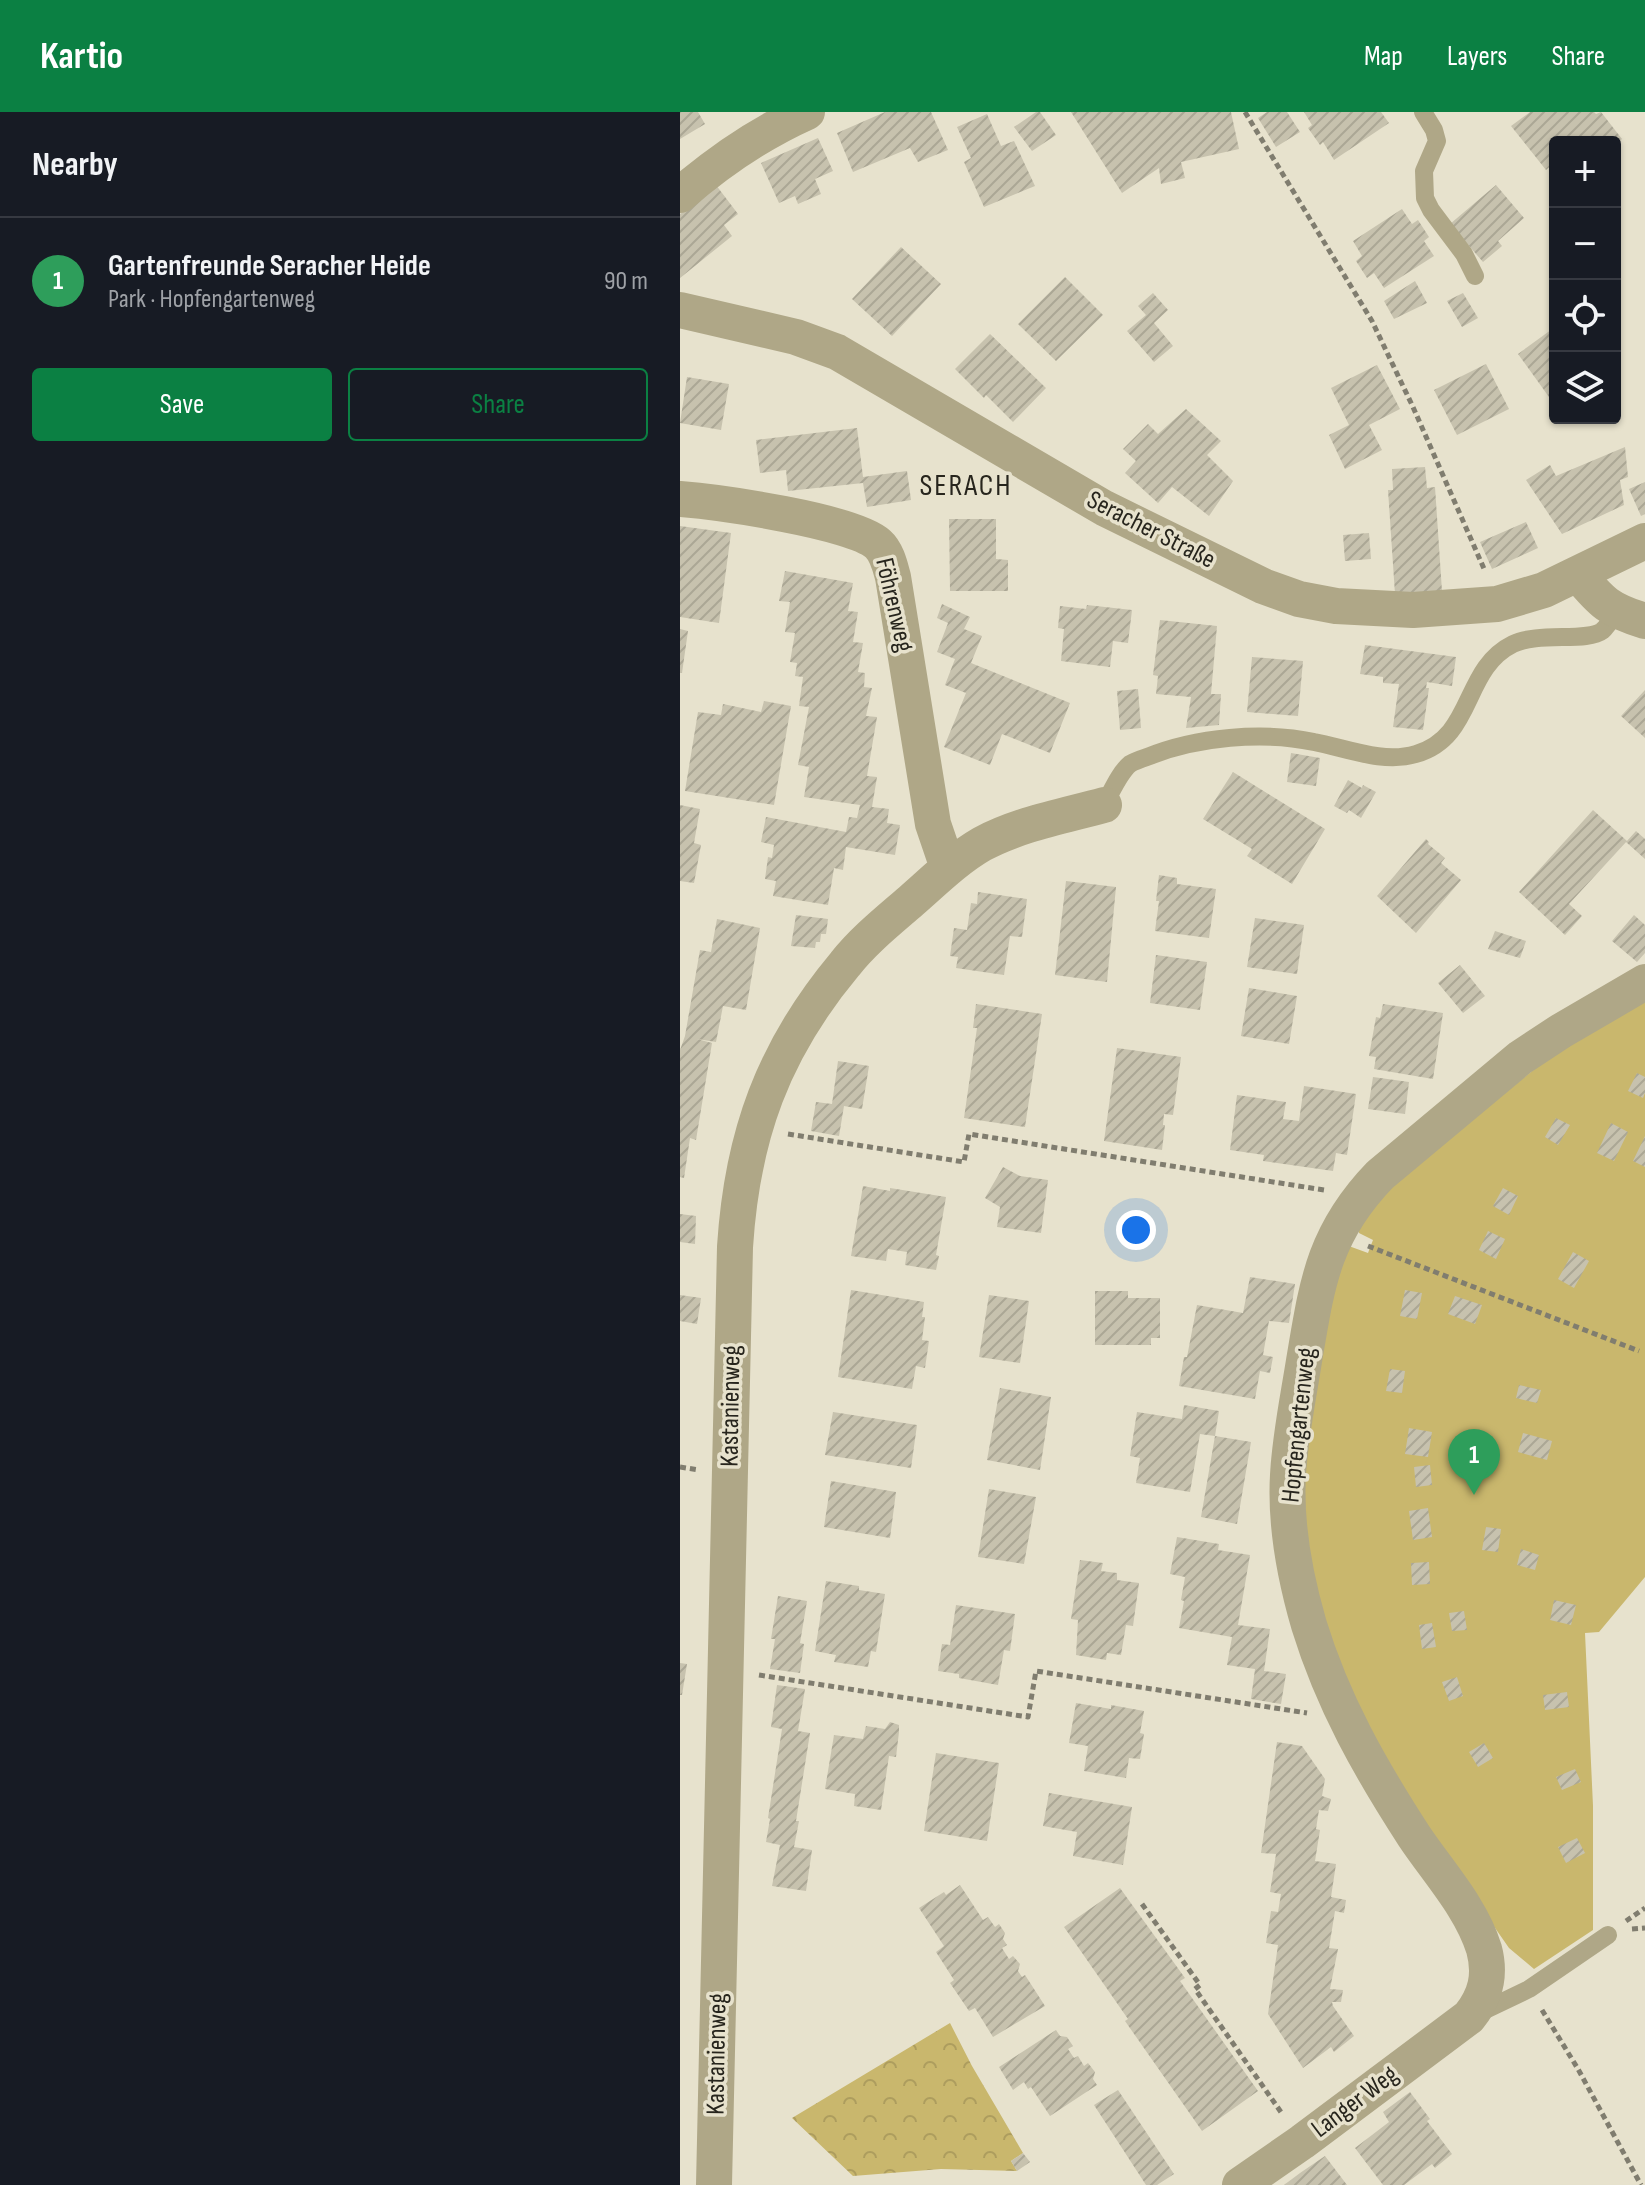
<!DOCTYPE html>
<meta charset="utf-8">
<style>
:root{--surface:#171b24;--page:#242831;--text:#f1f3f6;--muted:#9ea1a6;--line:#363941;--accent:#0b8043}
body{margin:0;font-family:"Sofia Sans Condensed",sans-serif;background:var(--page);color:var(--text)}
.controls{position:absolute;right:24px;top:24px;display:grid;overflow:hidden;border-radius:8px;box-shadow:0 2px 6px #0004}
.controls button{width:72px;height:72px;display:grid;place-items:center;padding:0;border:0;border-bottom:2px solid var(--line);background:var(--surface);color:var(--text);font:40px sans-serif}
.you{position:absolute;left:456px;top:1118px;width:28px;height:28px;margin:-20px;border:6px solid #fff;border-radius:50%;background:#1a73e8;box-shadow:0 0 0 12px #1a73e833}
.badge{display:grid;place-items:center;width:52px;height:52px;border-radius:50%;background:var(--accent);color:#fff;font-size:26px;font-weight:700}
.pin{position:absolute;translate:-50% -66px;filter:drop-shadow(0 2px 4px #0008)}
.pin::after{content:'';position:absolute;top:42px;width:28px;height:24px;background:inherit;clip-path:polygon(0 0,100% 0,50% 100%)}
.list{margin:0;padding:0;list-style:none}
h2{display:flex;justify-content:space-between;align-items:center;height:104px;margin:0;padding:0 32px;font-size:34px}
h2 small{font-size:26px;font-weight:400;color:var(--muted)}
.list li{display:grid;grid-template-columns:52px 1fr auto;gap:24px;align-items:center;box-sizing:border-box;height:128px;padding:0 32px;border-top:2px solid var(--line)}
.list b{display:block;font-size:30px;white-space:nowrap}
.list p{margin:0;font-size:26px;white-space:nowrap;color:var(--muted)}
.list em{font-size:26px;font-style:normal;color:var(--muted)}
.actions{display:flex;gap:16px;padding:24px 32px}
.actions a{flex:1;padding:18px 0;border:2px solid var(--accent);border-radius:8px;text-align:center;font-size:28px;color:var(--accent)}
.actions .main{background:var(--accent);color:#fff}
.icon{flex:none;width:44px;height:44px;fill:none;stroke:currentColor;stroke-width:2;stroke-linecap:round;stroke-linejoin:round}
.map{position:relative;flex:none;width:965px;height:2073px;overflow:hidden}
header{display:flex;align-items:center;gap:48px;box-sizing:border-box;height:112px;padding:0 40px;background:var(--accent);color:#fff}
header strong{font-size:38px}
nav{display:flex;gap:44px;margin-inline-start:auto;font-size:28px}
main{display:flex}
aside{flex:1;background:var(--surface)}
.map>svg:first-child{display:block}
.green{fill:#c9b76d}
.forest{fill:url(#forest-crowns)}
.building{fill:url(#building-hatch)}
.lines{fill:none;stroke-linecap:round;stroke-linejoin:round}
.path{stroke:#807d6f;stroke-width:5;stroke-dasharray:6 4;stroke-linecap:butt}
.service{stroke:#afa787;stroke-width:18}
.minor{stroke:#afa787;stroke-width:36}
.labels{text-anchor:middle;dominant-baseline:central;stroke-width:7;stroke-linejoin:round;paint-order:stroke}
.street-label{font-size:26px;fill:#27251d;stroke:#e7e2cd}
.quarter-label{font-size:30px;letter-spacing:2px;fill:#27251d;stroke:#e7e2cd}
</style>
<header>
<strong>Kartio</strong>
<nav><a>Map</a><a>Layers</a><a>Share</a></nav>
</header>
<main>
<aside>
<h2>Nearby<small></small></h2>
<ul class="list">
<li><span class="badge" style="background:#2e9e5b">1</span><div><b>Gartenfreunde Seracher Heide</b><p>Park · Hopfengartenweg</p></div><em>90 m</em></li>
</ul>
<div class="actions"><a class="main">Save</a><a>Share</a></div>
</aside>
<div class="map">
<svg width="965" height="2073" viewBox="0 0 965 2073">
<defs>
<pattern id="forest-crowns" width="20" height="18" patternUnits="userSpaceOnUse" patternTransform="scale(2)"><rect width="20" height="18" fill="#c9b76d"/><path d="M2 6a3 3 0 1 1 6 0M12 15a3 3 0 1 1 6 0" fill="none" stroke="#ad9d5e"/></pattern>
<pattern id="building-hatch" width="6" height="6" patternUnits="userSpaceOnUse" patternTransform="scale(2)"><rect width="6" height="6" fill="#c7c2ae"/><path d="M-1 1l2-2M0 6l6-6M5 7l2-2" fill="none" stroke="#aba795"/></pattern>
</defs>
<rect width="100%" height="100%" fill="#e7e2cd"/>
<path class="green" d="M965,882v583l-46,55 -14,1 8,173v124l-59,39 -25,-21 -78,-112 -64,-105 -45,-114 -16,-79 -3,-59 19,-141 24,-93 22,8 5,-13 -14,-7v-9l30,-35 113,-94 82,-65z"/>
<path class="forest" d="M270,1911l22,43 51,87 -12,8 6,10 -76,-2 -88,7 -61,-58z"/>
<path class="building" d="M0,0h18l7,12 -25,15z
M205,0h46l17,38 -30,12 -8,-14 -57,24 -16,-39z
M356,0h4l16,23 -24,16 -18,-24z
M391,0h160l8,37 -58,13 4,16 -24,6 -2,-16 -37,25z
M587,0h20l13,20 -24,15 -18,-29z
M624,0h77l8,11 -55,37 -11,-18 -3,3 -12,-17 4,-3z
M850,0h64l2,2 5,-2 21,27 -7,6v-3h-60v20l-9,8 -35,-44z
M307,2l14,32 13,-5 21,45 -51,21 -20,-45 7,-4 -14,-31z
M138,26l15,33 -18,8 6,15 -23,10 -3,-8 -16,7 -18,-40z
M36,73l22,29 -14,11 8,11 -52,42v-64z
M816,73l28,33 -26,23 4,5 -19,16 -33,-38z
M722,97l10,15 6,-4 11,17 -5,4 10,15 -50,32 -10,-15 -7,5 -11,-17 6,-5 -9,-15z
M221,135l40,37 -49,52 -40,-37z
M385,165l38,38 -47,46 -38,-37z
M735,169l12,22 -33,16 -10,-18z
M473,181l15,17 -14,13 19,23 -19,16 -27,-31 19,-16 -8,-9z
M783,181l15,25 -16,9 -15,-26z
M875,215v66l-6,4 -31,-43z
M310,222l56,54 -33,34 -27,-27 -2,3 -29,-29z
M806,252l23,45 -52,26 -23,-45z
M697,253l23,44 -31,16 13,25 -37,19 -16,-34 20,-10 -18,-37z
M7,265l42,7 -8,46 -41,-7z
M506,297l35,32 -14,14 26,26 -24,35 -37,-29 -14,16 -33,-30 11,-12 -13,-12 25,-25 10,10z
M177,316l6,49 44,-6 4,29 -44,7 -4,-24 -75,8 -2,-21 -26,3 -4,-33z
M945,335l3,30 -8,3 4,25 -62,29 -36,-54 24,-15 6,11z
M745,355l2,21 8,-1 7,104 -47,3 -7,-104h5l-1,-21z
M965,370v32l-4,2 -12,-27z
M269,407h47v40l12,1v31h-58z
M846,410l12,26 -46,21 -12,-27z
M0,414l51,7 -12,90 -39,-6z
M689,421l2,26 -26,2 -2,-26z
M105,459l68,12 -5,28 10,1 -5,30 10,1 -5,29 7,1 -1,14 8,1 -6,28 11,1 -10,59 10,1 -5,30 17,2 -2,14 13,2 -5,30 -49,-8 -3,23 -9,-2 -6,37 -55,-9 3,-15 -11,-2 3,-22 4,1 2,-13 -13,-3 5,-25 80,15 3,-15 8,1 3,-13 -56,-8 5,-30 -11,-2 11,-58 -10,-1 4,-29 -8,-1 2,-13 -7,-1 5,-29 -10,-1 5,-30 -11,-1z
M262,492l28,13 -6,12 18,7 -11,27 99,40 -20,50 -48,-19 -12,31 -46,-18 22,-54 -21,-8 10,-26 -18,-7 11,-29 -11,-5z
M407,493l45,5 -4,33 -15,-2 -3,26 -49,-6 3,-32 -6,-1 2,-22 26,3z
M480,508l57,6 -6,68h10l-2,31 -33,3 5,-31 -35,-3 2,-18 -5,-1z
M0,517l8,2 -6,42h-2z
M685,533l91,12 -4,29 -25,-4 -1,6h3l-6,42 -30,-3 6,-43 -16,-1v-6l-23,-3z
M572,545l51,4 -5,55 -51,-4z
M458,577l3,39 -21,2 -3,-39z
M965,578v48l-24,-22z
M84,589l27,5 -17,99 -89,-14 13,-79 23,3 2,-11 38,8z
M611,641l29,5 -4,28 -29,-4z
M553,660l92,57 -33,55 -45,-28 5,-7 -49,-30z
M668,668l14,8 1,-3 13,7 -15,26 -12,-8 -2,3 -13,-7z
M0,693l20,4 -6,34 7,2 -7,38 -14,-2z
M913,698l34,31 -58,63 13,12 -17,19 -46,-43z
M956,719l9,8v20l-19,-17z
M746,727l3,3 -1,2 17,14 -4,5 20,17 -45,53 -39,-37z
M479,763l18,3v6l39,5 -7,49 -54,-7 4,-30h-3z
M386,769l50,6 -9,95 -52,-7z
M298,780l49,7 -5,38 -12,-1 -6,39 -48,-7 2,-11 -8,-1 4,-28 13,2 4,-27 6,1z
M116,803l32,4 -2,15h-5l-1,8h-4l-1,6 -24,-2z
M954,803l11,10v28l-8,9 -25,-21z
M575,806l49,7 -7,49 -50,-7z
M37,807l43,9 -14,82 -23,-4 -7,36 -19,-3 15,4 -16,97 -6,-2 -6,40 -4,-1v-127l5,-14 15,-86 11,2z
M815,819l31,10 -6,17 -32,-9z
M476,843l51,7 -7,48 -50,-7z
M780,853l25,31 -22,17 -25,-30z
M569,876l48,8 -8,48 -48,-8z
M296,892l66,10 -17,113 -61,-9 13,-90h-4z
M703,892l60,9 -10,66 -59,-10 2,-12 -7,-1 7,-39 4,1z
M437,936l64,9 -8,58 -9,-1 -1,11h2l-3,25 -58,-9z
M158,949l31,5 -7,43 -18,-3 -5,30 -28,-5 5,-29 16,2z
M957,961l8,4v16l-2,5 -15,-7z
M693,965l36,5 -4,32 -37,-5z
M624,974l52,8 -9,61 -11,-2 -3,18 -70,-10 1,-6 -34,-5 7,-55 49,7 -3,17 16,2z
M876,1006l14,7 -12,20 -13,-8z
M931,1011l17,9 -14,29 -17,-8z
M965,1024v31l-12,-6z
M323,1055l17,9 28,4 -7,53 -44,-6 3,-20 -15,-9z
M183,1074l27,5v-3l56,9 -10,58 3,1 -3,14 -31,-5 2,-13 -19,-3 -2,12 -35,-5z
M823,1076l15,8 -9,19 -16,-9z
M0,1102l16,2 -1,28 -15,-2z
M808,1119l17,8 -9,20 -17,-9z
M893,1140l16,9 -15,27 -16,-9z
M570,1165l45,7 -6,39 -20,-2 -6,34 10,2 -3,16 -10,-2 -5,28 -76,-13 5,-29h3l10,-52 46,8z
M171,1178l73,12 -2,15h3l-3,23 7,1 -4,27 -9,-2 -4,23 -74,-12z
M725,1178l17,3 -5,26 -17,-3z
M415,1179h33v7h32v40h-9v7h-56z
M0,1183l21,3 -4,26 -17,-3z
M309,1183l40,6 -9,62 -41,-6z
M775,1184l27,9 -7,19 -27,-10z
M710,1257l15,2 -3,22 -16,-2z
M839,1273l22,5 -4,13 -21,-5z
M320,1276l51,9 -11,73 -53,-10z
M504,1293l35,6 -4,25 -15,-2 -10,58 -54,-9 4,-25 -10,-2 7,-44 45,7z
M153,1300l84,13 -6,43 -86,-13z
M729,1316l23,4 -4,25 -23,-3z
M843,1321l29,8 -5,19 -29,-8z
M535,1324l36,6 -14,82 -36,-7z
M750,1353l2,20 -16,2 -2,-20z
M151,1369l65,11 -6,46 -66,-11z
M309,1377l47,8 -12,67 -46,-7z
M748,1396l4,29 -19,3 -4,-29z
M806,1415l15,2 -3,23 -16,-2z
M497,1425l42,7 -1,6 32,5 -12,70 32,4 -6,42 22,3 -5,30 -30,-5 4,-30 -28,-4 5,-28 -53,-9 5,-27 -3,-1 4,-23 -15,-3z
M841,1437l18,6 -4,15 -18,-5z
M400,1448l23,3 -2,8 16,2v7l22,3 -6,43 -7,-1 -5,30 -14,-2 -1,7 -30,-5 2,-35 -7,-1z
M749,1450l1,22 -18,1 -1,-22z
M146,1469l33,5v4l26,4 -9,58 -5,-1 -3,16 -34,-5 2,-7 -21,-4z
M98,1484l29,5 -7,42 4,1 -4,29 -30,-4 5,-30h-4z
M874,1488l22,5 -5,20 -21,-5z
M276,1493l59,9 -5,37 -6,-1 -6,35 -39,-7v-4l-21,-3 4,-27 8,1z
M784,1499l3,19 -15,1 -3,-18z
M752,1511l4,24 -14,2 -3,-24z
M0,1551l7,1 -5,31h-2z
M777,1565l6,19 -14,5 -7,-19z
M97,1573l28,4 -7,42 12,2 -14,88h3l-5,26 18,3 -6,41 -34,-5 8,-41 -14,-3 4,-23 -2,-1 14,-89 -11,-2z
M887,1580l2,15 -24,3 -2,-15z
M396,1591l35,6v-4l33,6 -4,22 4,1 -4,25 -11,-1 -3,20 -42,-7 4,-25 -19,-3z
M210,1610l9,3v7l-3,25 -7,-1 -8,54 -27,-4 1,-12 -30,-5 9,-54 29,4 3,-13 19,3z
M597,1630l25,4 23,33 -3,17 9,3 -3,12 -9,-1 -3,19 4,1 -5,31 21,3 -5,33 15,3 -2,13 -9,-2 -6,37 9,1 -8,40 13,1 -2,12h-9l1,4 21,30 -20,16 -3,-5 -28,21 -35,-54 10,-69 -12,-2 5,-32 7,1 3,-18 -11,-2 6,-38 -15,-1z
M804,1631l9,15 -15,9 -9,-15z
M256,1641l63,10 -12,78 -63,-10z
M895,1657l6,13 -19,8 -6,-13z
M369,1681l83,14 -9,58 -50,-9 4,-24 -34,-6z
M897,1726l8,15 -19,10 -8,-16z
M280,1773l23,35 5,-3 7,10 4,-3 6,9 -2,6 4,6 -5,3 7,11 4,-3 7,8 -2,7 4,6 3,-2 20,31 -52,31 -18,-29 -6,3 -19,-28 4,-3 -18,-28 8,-6 -25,-38 25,-16 2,3z
M440,1776l65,90 -5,3 78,110 -56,40 -77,-110 3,-2 -64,-92z
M376,1918l4,6 7,1 6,9 -5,3 6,9 4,-2 6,10 4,-3 7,9 -2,7 4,6 -47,31 -19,-29 -3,2 -4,-7 -11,8 -14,-23z
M438,1978l56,84 -17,11h-11l-52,-80z
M730,1980l20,27 -3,2 25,33 -17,14 -3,-4 -28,21h-21l-28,-37 34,-26 -6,-10z
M343,2041l7,9 -13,9 -6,-10z
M645,2044l22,29h-63l16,-12z"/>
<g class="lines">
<path class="path" d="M565,0l127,209 41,86 72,164
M108,1022l176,28 5,-28 355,56
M688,1134l271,105
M0,1355l19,3
M79,1563l269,42 8,-46 271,42
M462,1792l58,81 -5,4 88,126
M946,1809l19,-13
M952,1817l13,-1
M862,1898l36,59 63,116"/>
<path class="service" d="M743,0l11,18 3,11 -13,30 1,27 6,12 33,44 11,22
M424,693c7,-12 15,-32 26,-41 5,-3 11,-5 17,-7 49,-20 116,-26 167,-15 32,6 69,22 102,12 59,-17 46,-85 97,-110 24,-12 75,-2 89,-13 6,-5 10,-13 14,-20
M797,1902l52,-25 79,-54"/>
<path class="minor" d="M0,83c39,-34 80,-62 127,-83
M0,198l116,27 41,15 267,156 159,78 36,13 37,7 77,4 84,-6 47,-14 101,-49
M0,387c38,3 173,22 198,45 9,8 12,22 15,33l40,247 15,44
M898,462c24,29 31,36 67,47
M34,2073l21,-938c7,-111 38,-197 110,-283 19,-24 43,-43 66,-63 23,-20 45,-42 71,-57 37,-20 82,-28 122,-39
M560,2073l62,-43 167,-125c17,-21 22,-42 15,-68 -13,-42 -46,-77 -70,-113 -44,-68 -81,-133 -105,-211 -14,-48 -24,-99 -21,-150 2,-38 10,-76 16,-114 13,-77 19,-127 76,-186l140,-117 41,-27 84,-49"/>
</g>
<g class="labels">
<g class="street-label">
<text transform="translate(471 418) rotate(27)">Seracher Straße</text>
<text transform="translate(214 493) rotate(77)">Föhrenweg</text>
<text transform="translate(51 1294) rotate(-89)">Kastanienweg</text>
<text transform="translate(619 1313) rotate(-84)">Hopfengartenweg</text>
<text transform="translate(37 1942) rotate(-89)">Kastanienweg</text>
<text transform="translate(675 1990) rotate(-37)">Langer Weg</text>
</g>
<g class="quarter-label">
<text x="286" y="374">SERACH</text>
</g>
</g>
</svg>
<div class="controls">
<button>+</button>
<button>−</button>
<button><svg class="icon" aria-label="locate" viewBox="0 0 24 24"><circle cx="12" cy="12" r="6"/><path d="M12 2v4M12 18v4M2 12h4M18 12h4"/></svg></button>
<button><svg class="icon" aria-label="layers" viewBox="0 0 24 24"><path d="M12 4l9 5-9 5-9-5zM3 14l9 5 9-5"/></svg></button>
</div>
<div class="you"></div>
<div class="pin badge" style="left:794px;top:1383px;background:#2e9e5b">1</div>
</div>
</main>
